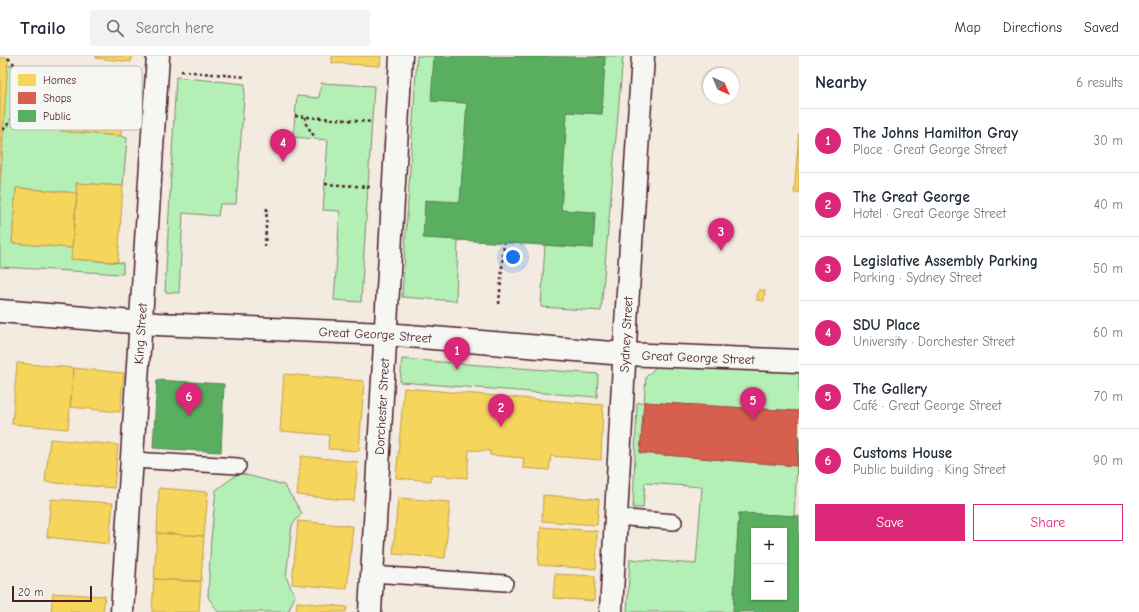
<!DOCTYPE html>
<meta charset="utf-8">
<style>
:root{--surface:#fff;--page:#f2f2f3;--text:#1f2937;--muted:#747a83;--line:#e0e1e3;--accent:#db2777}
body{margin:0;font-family:"Comic Neue",sans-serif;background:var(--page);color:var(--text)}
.controls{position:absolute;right:12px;bottom:12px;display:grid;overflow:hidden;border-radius:0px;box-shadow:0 1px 3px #0004}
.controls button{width:36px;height:36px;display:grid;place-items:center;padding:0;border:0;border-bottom:1px solid var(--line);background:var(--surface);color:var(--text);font:20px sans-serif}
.compass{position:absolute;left:703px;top:12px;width:36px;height:36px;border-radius:50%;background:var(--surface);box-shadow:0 1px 3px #0004;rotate:136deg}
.scale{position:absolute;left:12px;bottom:10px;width:80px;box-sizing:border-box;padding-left:4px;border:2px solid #4a1f2b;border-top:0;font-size:11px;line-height:14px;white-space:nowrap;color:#4a1f2b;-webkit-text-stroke:3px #f6f6f2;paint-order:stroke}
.you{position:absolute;left:513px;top:201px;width:14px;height:14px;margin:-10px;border:3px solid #fff;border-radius:50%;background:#1a73e8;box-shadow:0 0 0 6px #1a73e833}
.badge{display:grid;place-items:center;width:26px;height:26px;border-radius:50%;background:var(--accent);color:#fff;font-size:13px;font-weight:700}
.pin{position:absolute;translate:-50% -33px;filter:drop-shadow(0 1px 2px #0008)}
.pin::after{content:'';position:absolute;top:21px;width:14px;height:12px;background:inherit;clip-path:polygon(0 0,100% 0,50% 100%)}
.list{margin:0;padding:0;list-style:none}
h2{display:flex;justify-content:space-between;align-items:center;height:52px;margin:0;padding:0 16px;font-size:17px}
h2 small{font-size:13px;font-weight:400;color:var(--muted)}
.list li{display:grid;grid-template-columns:26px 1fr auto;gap:12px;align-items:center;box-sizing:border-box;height:64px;padding:0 16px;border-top:1px solid var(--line)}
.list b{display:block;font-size:15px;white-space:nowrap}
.list p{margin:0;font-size:13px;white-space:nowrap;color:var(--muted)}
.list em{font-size:13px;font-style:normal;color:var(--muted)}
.actions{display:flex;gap:8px;padding:12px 16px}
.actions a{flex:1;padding:9px 0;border:1px solid var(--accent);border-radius:0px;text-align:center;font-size:14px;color:var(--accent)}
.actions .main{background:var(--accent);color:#fff}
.icon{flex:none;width:22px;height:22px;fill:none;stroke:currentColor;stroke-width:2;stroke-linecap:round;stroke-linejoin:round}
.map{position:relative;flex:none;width:799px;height:556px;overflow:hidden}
header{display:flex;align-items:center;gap:24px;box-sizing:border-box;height:56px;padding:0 20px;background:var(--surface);border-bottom:1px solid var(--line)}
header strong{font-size:19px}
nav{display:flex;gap:22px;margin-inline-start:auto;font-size:14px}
.search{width:280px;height:36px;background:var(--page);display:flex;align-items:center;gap:10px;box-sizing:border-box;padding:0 14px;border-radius:0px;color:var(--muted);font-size:15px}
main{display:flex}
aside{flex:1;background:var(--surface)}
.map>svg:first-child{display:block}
.green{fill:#b4f0b6;stroke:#7f8870}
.homes{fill:#f6d55c;stroke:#c29e4d}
.shops{fill:#d6604d;stroke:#ac4c43}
.public{fill:#5aae61;stroke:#558351;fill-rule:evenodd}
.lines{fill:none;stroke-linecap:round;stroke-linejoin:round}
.service-casing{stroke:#4a1f2b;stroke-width:18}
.minor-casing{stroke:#4a1f2b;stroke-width:25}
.path{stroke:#4a1f2b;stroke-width:2.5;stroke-dasharray:3 3;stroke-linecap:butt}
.service{stroke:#f6f6f2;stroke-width:15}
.minor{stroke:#f6f6f2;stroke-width:22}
.labels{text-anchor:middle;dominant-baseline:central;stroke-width:4;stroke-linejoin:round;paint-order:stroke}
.street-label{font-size:13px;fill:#4a1f2b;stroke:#f6f6f2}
.key{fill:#f6f6f2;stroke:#c2b6b6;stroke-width:1}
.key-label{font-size:11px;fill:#4a1f2b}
</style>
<header>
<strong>Trailo</strong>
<div class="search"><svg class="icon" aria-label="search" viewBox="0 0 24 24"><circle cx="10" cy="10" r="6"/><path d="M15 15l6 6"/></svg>Search here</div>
<nav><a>Map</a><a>Directions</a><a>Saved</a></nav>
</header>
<main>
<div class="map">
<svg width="799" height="556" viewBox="0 0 799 556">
<rect width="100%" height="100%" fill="#f3eae0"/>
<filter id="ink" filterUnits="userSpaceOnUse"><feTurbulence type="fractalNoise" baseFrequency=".025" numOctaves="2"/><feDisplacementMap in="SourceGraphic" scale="8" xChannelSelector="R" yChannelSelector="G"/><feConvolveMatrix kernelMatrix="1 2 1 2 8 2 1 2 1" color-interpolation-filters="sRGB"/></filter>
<g filter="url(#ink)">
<path class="green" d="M417,0h17l-2,45 35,2 -9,137 -2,61 -54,-4z
M596,0h27l-22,255 -60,-4 4,-62 48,3 2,-35 -34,-3 6,-98 35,2 3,-57z
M7,9l60,6 -6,60 60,5 6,2 -4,48 -47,-3 1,10 -61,-5 -4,55 60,5v11l51,4v11l-123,-7v-82z
M176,21l69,7 -9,120h-16l-2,12 -35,-3 -4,80 -14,-1z
M321,27l53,3 -13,216 -27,-2 6,-89 -17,-1 5,-70 -35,-3 4,-41 22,2z
M402,303l196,15 -1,23 -197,-15z
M660,307l139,4v44l-155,-9 -4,51 157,13 -3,50 -55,-3 -6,99h-106l3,-53 66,5 6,-77 -57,-4 -2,25h-10l4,-105 7,-1 2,-25z
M239,417l45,12 18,28 -10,12 -6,52 9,19 -7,16h-70l-10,-15 3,-58 5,-49z"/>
<path class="homes" d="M96,0h36l-1,6 -35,-4z
M332,0h49l-1,10 -48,-3z
M0,2h8l-8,125z
M67,15l60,5 -6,60 -60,-5z
M799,77v60h-5z
M76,127l47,3 -5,76 -47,-3 6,-66z
M16,132l61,5 -5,55 -60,-5z
M758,234h7l-1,11 -7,-1z
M17,307l57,5 -6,61 -56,-5z
M74,312l50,5 -4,39 -50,-5z
M284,318l80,7 -5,70 -31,-2 1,-14 -49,-4z
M404,332l199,17 -2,55 -50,-4 -2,14 -26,-2 1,-10 -34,-3v-4l-21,-1 -2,28 -36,-3v6l-35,-3z
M50,383l68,6 -4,43 -69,-6z
M301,400l57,6 -4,39 -57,-6z
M159,432l49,4 -4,44 -47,-3z
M543,439l56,4 -2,26 -55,-4z
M398,442l52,4 -5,56 -52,-4z
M51,443l62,4 -4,41 -62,-7z
M298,465l55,5 -6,63 -55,-5z
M541,471l56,4 -1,38 -58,-4z
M157,477l47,3 -3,45 -47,-2z
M555,518l40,2 -1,25 -41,-3z
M154,523l47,3 -2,30h-47z
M53,537l52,3 -2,16h-52z
M297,546l50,5 -1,5h-50z"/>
<path class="shops" d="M644,346l155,9 -2,55 -157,-13z"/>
<path class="public" d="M434,0l171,1 -3,57 -35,-2 -6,98 34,2 -2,36 -170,-10 2,-38 35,2 7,-99 -36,-2z
M157,324l67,4 -3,68 -68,-4z
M799,382v35h-2z
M739,457l60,3v96h-66zM754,475h30v66h-30z"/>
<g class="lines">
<g class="service-casing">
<path id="service" d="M132,404l106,6
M616,461l58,5
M372,518l133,9"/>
</g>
<g class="minor-casing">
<g id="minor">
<path id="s1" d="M0,255l157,13 228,10 239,20 175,7"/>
<path id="s2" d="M122,556l36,-556"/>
<path id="s3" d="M370,556l31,-556"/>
<path id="s4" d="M611,556l16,-305 16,-251"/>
</g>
</g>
<path class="path" d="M8,2l10,10 5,19 1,18
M181,15l65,6
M295,60l77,6
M305,61l1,7 10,15
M3,74l21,-25 39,4
M325,128l45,3
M265,191l2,-40
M499,248l5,-61"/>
<use href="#service" class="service"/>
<use href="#minor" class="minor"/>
</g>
</g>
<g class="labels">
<g class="street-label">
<text stroke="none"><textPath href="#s2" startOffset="279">King Street</textPath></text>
<text stroke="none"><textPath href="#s4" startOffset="278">Sydney Street</textPath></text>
<text stroke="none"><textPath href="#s1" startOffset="376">Great George Street</textPath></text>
<text stroke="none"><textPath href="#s1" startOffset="700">Great George Street</textPath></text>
<text stroke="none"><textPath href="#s3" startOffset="206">Dorchester Street</textPath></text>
</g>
</g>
<rect x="10" y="10" width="132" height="64" rx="6" class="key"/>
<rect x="18" y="18" width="18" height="12" fill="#f6d55c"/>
<rect x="18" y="36" width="18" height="12" fill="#d6604d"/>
<rect x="18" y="54" width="18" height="12" fill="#5aae61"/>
<g class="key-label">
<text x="43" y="28">Homes</text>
<text x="43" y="46">Shops</text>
<text x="43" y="64">Public</text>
</g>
</svg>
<div class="controls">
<button>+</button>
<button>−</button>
</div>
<svg class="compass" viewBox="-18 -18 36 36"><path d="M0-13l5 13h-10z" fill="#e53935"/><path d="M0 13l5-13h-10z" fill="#747a83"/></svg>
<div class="scale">20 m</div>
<div class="you"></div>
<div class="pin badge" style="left:457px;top:314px">1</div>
<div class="pin badge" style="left:501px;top:371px">2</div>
<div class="pin badge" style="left:721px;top:195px">3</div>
<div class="pin badge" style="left:283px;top:106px">4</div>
<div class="pin badge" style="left:753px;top:364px">5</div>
<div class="pin badge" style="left:189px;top:360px">6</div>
</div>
<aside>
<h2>Nearby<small>6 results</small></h2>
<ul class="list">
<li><span class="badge">1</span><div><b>The Johns Hamilton Gray</b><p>Place · Great George Street</p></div><em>30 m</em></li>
<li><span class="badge">2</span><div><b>The Great George</b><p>Hotel · Great George Street</p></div><em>40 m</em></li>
<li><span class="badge">3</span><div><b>Legislative Assembly Parking</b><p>Parking · Sydney Street</p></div><em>50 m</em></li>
<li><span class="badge">4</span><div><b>SDU Place</b><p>University · Dorchester Street</p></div><em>60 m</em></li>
<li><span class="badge">5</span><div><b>The Gallery</b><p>Café · Great George Street</p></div><em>70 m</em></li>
<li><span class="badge">6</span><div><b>Customs House</b><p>Public building · King Street</p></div><em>90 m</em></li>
</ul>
<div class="actions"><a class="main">Save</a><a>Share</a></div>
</aside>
</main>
